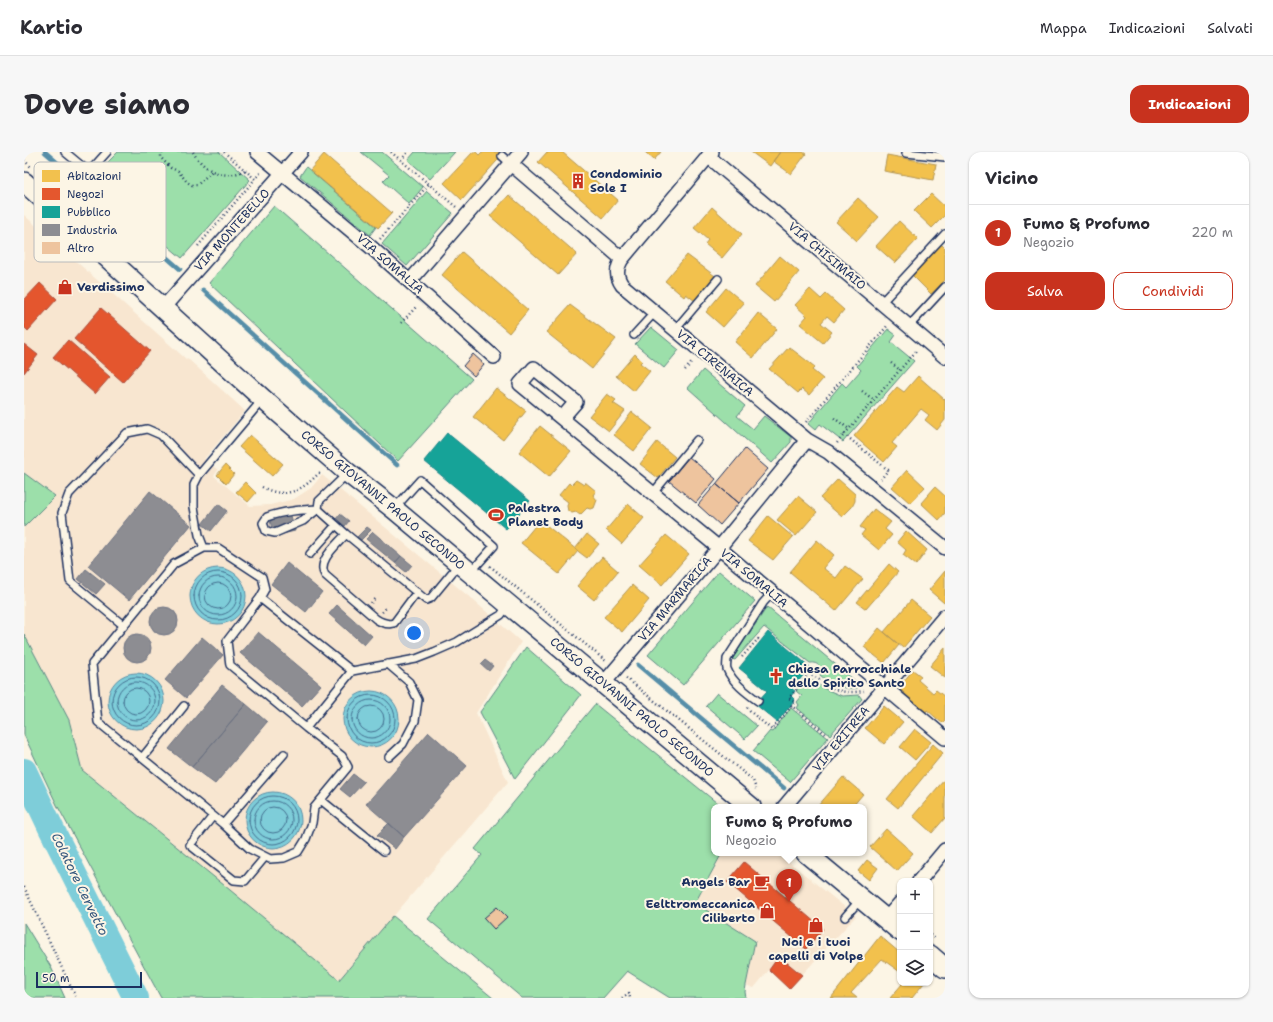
<!DOCTYPE html>
<html lang="it">
<meta charset="utf-8">
<style>
:root{--surface:#fff;--page:#f7f7f7;--text:#2b2b33;--muted:#7c7c81;--line:#e1e1e2;--accent:#c8321e}
body{margin:0;font-family:"Shantell Sans",sans-serif;background:var(--page);color:var(--text)}
.controls{position:absolute;right:12px;bottom:12px;display:grid;overflow:hidden;border-radius:8px;box-shadow:0 1px 3px #0004}
.controls button{width:36px;height:36px;display:grid;place-items:center;padding:0;border:0;border-bottom:1px solid var(--line);background:var(--surface);color:var(--text);font:20px sans-serif}
.scale{position:absolute;left:12px;bottom:10px;width:106px;box-sizing:border-box;padding-left:4px;border:2px solid #1b2f5e;border-top:0;font-size:11px;line-height:14px;white-space:nowrap;color:#1b2f5e;-webkit-text-stroke:3px #fcf5e5;paint-order:stroke}
.you{position:absolute;left:390px;top:481px;width:14px;height:14px;margin:-10px;border:3px solid #fff;border-radius:50%;background:#1a73e8;box-shadow:0 0 0 6px #1a73e833}
.badge{display:grid;place-items:center;width:26px;height:26px;border-radius:50%;background:var(--accent);color:#fff;font-size:13px;font-weight:700}
.pin{position:absolute;translate:-50% -33px;filter:drop-shadow(0 1px 2px #0008)}
.pin::after{content:'';position:absolute;top:21px;width:14px;height:12px;background:inherit;clip-path:polygon(0 0,100% 0,50% 100%)}
.popup{position:absolute;left:687px;top:652px;width:156px;height:52px;box-sizing:border-box;display:grid;place-content:center;border-radius:8px;background:var(--surface);filter:drop-shadow(0 1px 3px #0005);font-size:13px;white-space:nowrap;color:var(--muted)}
.popup b{font-size:15px;color:var(--text)}
.popup::after{content:'';position:absolute;left:50%;top:100%;margin-left:-8px;border:8px solid transparent;border-top-color:var(--surface)}
.list{margin:0;padding:0;list-style:none}
h2{display:flex;justify-content:space-between;align-items:center;height:52px;margin:0;padding:0 16px;font-size:17px}
h2 small{font-size:13px;font-weight:400;color:var(--muted)}
.list li{display:grid;grid-template-columns:26px 1fr auto;gap:12px;align-items:center;box-sizing:border-box;height:56px;padding:0 16px;border-top:1px solid var(--line)}
.list b{display:block;font-size:15px;white-space:nowrap}
.list p{margin:0;font-size:13px;white-space:nowrap;color:var(--muted)}
.list em{font-size:13px;font-style:normal;color:var(--muted)}
.actions{display:flex;gap:8px;padding:12px 16px}
.actions a{flex:1;padding:9px 0;border:1px solid var(--accent);border-radius:12px;text-align:center;font-size:14px;color:var(--accent)}
.actions .main{background:var(--accent);color:#fff}
.icon{flex:none;width:22px;height:22px;fill:none;stroke:currentColor;stroke-width:2;stroke-linecap:round;stroke-linejoin:round}
.map{position:relative;flex:none;width:921px;height:846px;overflow:hidden;border-radius:12px}
header{display:flex;align-items:center;gap:24px;box-sizing:border-box;height:56px;padding:0 20px;background:var(--surface);border-bottom:1px solid var(--line)}
header strong{font-size:19px}
nav{display:flex;gap:22px;margin-inline-start:auto;font-size:14px}
.intro{display:flex;align-items:center;justify-content:space-between;box-sizing:border-box;height:96px;padding:0 24px}
h1{margin:0;font-size:28px}
.button{padding:10px 18px;border-radius:12px;background:var(--accent);color:#fff;font-size:14px;font-weight:700}
main{display:flex;gap:24px;padding:0 24px}
aside{flex:1;background:var(--surface);border-radius:12px;box-shadow:0 1px 3px #0004}
.map>svg:first-child{display:block}
.built{fill:#f8e6d0}
.green{fill:#9cdfaa;stroke:#5c8784}
.water{fill:#7ecdd9;stroke:#568ea8}
.homes{fill:#f2c14e;stroke:#b29553}
.shops{fill:#e4572e;stroke:#a84b3c}
.public{fill:#17a398;stroke:#188087}
.industry{fill:#8d8d92;stroke:#6b7182}
.lines{fill:none;stroke-linecap:round;stroke-linejoin:round}
.shore{stroke:#436e8f;stroke-width:1}
.stream{stroke:#568ea8;stroke-width:4.5}
.river{stroke:#7ecdd9;stroke-width:26}
.building{fill:#eec49e;stroke:#1b2f5e}
.lane-casing{stroke:#1b2f5e;stroke-width:10}
.street-casing{stroke:#1b2f5e;stroke-width:16}
.secondary-casing{stroke:#1b2f5e;stroke-width:22}
.path{stroke:#1b2f5e;stroke-width:2.5;stroke-dasharray:1 3;stroke-linecap:butt}
.lane{stroke:#fcf5e5;stroke-width:7}
.street{stroke:#fcf5e5;stroke-width:13}
.secondary{stroke:#fcf5e5;stroke-width:19}
.labels{text-anchor:middle;dominant-baseline:central;stroke-width:4;stroke-linejoin:round;paint-order:stroke}
.poi-label{font-size:12px;font-weight:bold;fill:#1b2f5e;stroke:#fcf5e5;text-anchor:start}
.street-label{font-size:12px;fill:#1b2f5e;stroke:#fcf5e5}
.water-label{font-size:13px;font-style:italic;fill:#34567d;stroke:#fcf5e5}
.key{fill:#fcf5e5;stroke:#b8babc;stroke-width:1}
.key-label{font-size:11px;fill:#1b2f5e}
</style>
<header>
<strong>Kartio</strong>
<nav><a>Mappa</a><a>Indicazioni</a><a>Salvati</a></nav>
</header>
<div class="intro"><h1>Dove siamo</h1><a class="button">Indicazioni</a></div>
<main>
<div class="map">
<svg width="921" height="846" viewBox="0 0 921 846">
<rect width="100%" height="100%" fill="#fcf5e5"/>
<filter id="ink" filterUnits="userSpaceOnUse"><feTurbulence type="fractalNoise" baseFrequency=".025" numOctaves="2"/><feDisplacementMap in="SourceGraphic" scale="8" xChannelSelector="R" yChannelSelector="G"/><feConvolveMatrix kernelMatrix="1 2 1 2 8 2 1 2 1" color-interpolation-filters="sRGB"/></filter>
<g filter="url(#ink)">
<path class="built" d="M0,63l162,144 1,-1 58,53 -41,48 14,11 -4,6 36,30 20,-1 24,-6 17,-11 11,-13 151,125 48,42 -45,71 32,69 -169,198 -109,-90 -148,-120 -13,-50 -45,-86v-107l31,-31 -31,-23z
M698,701h56l78,63 -67,73 -20,-19 -15,18 -8,-3 9,-44 -60,-38z"/>
<path class="green" d="M94,0h101l31,28 -68,78 -92,-78z
M337,0h21l41,35 -14,17 -26,-23 6,-6z
M391,0h40l-25,27 -22,-19z
M282,15l70,60 -6,8 -70,-59z
M403,39l26,22 -46,53 -25,-22z
M250,54l198,173 -74,82 -189,-178z
M627,175l28,23 -15,18 -29,-24z
M864,177l8,6 -5,7 23,19 -71,81 -23,-18 -5,6 -7,-6 34,-41 4,4 15,-17 -4,-4z
M679,218l42,36 -8,10 16,13 11,-13 27,21v5l-19,21 -84,-75z
M0,321l31,23 -31,31z
M695,419l36,30 -72,84 -35,-30z
M743,455l93,78 -2,3c-15,2 -27,-3 -38,-13 2,-8 -2,-13 -10,-12l-46,-36 -29,33 -3,-1z
M0,482l45,86 13,50 148,120 109,90 54,-64 100,82h-332l-104,-193 -33,-70z
M502,495l55,48 -66,84 -35,-67z
M781,529h9l9,7 19,8 17,-1 3,4 -32,36 -33,-27 2,-3 -2,-3 5,-6 -6,-5z
M693,541l40,33 -12,13 -39,-33z
M571,552l127,103h-8v46h8l-27,50 60,38 -9,44 -1,7 1,6h-76l-43,-27 -24,27h-81l-94,-79 54,-64 -7,-6z
M767,556l37,30 -38,44 -37,-31 17,-20 2,1z
M0,771l27,44 14,31h-41z"/>
<path class="water" d="M166 444a28 28 0 1 1 56 0a28 28 0 1 1-56 0Z
M84 549a28 28 0 1 1 56 0a28 28 0 1 1-56 0Z
M319 567a28 28 0 1 1 56 0a28 28 0 1 1-56 0Z
M221 668a28 28 0 1 1 56 0a28 28 0 1 1-56 0Z"/>
<path class="homes" d="M449,0h3l3,3 3,-3h23l-43,48 -18,-17z
M523,0h15l56,48 -15,18 -65,-56z
M621,0h16l-7,8z
M727,0h29l-10,14z
M756,0h23l3,2 -15,20 -18,-13z
M300,2l68,59 -14,15 -68,-58z
M863,3l49,9 -3,16 -49,-9z
M907,42l14,13v8l-13,13 -18,-17z
M485,43l68,59 -19,21 -68,-59z
M834,46l21,19 -22,24 -21,-19z
M688,55l30,27 -20,24 -17,-14 3,-4 -14,-12z
M875,69l19,18 -23,24 -19,-17z
M917,92l4,4v32l-14,14 -20,-20z
M438,100l66,58 -19,23 -67,-58z
M663,103l28,21 -20,25 -9,-7 -2,3 -19,-16z
M756,104l19,16 -25,30 -19,-16z
M702,136l18,15 -21,24 -17,-15z
M786,137l11,10 5,-5 18,16 -10,12 -7,-6 -6,7 11,9 -9,11 -23,-19 7,-8 -12,-11z
M546,153l46,34 -24,30 -46,-37z
M734,161l19,16 -24,29 -18,-16z
M765,195l26,20 -3,3 11,9 -14,16 -7,-6 -4,4 -29,-24z
M611,202l7,7 -2,2 10,8 -16,20 -18,-15z
M894,224l26,23 1,-1v22l-8,10 -12,-10 4,-5 -8,-6 -29,34 5,4 -13,15 -30,-26 43,-49 7,5z
M472,236l30,23 -23,29 -30,-23z
M583,242l9,6 -3,3 12,8 -16,20 -20,-15z
M608,260l20,16 -18,23 -20,-16z
M516,274l31,25 -22,26 -30,-25z
M226,283l33,29 -11,12 -33,-29z
M633,290l18,15 -17,21 -18,-14z
M201,313l9,9 -8,10 -9,-9z
M883,318l18,17 -15,16 -18,-16z
M814,327l17,15v7l-3,6 -10,10 -22,-19z
M552,328l8,5 1,-3 11,9 -3,4 4,5 -3,8 -4,1 -3,-1 -7,7 -4,-3 -4,1 -4,-2 -1,-5 1,-4 -9,-7 10,-12 2,2z
M221,330l11,11 -8,9 -12,-10z
M911,335l10,9v17l-6,7 -18,-17z
M774,344l19,16 -21,24 -19,-16z
M604,352l16,14 -22,26 -16,-14z
M850,357l17,13 -6,7 7,6 -13,15 -18,-15 4,-5 -5,-3z
M744,364l25,21 -20,23 -25,-19z
M516,368l38,31 -19,23 -38,-31z
M882,379l21,19 -11,15 -13,-10 3,-5 -9,-8z
M563,382l12,10 -12,14 -12,-9z
M642,383l23,19 -27,31 -23,-20z
M793,388l17,15 -11,13 13,10 9,-12 18,13 -27,32 -46,-39z
M578,405l16,14 -24,29 -17,-14z
M865,412l9,8 -32,37 -9,-7z
M921,419v30l-1,2 -15,-13z
M608,433l17,15 -27,32 -18,-15z
M887,448l19,16 -27,32 -19,-16z
M855,476l20,17 -15,18 -20,-16z
M921,496v30l-15,-12z
M889,518l8,6 -3,4 15,13 3,-3 9,7v23l-3,3 -15,-13 -1,2 -28,-24z
M860,554l19,16 -19,22 -19,-16z
M891,577l16,13 -16,18 -15,-13z
M909,592l10,9 -45,55 -11,-9z
M819,625l20,17 -11,13h-35z
M921,627v39l-13,15 -19,-17z
M862,677l27,24 -16,18 -27,-24z
M843,708l11,8 -9,12 -11,-9z
M856,784l20,17v19l-18,-13 -31,34 6,5h-26z
M879,831h21l-12,15h-22z"/>
<path class="shops" d="M16,131l17,16 -29,32 -4,-4v-27z
M77,156l49,43 -27,31 -49,-43z
M44,188l42,37 -15,17 -42,-37z
M0,192l14,11 -14,18z
M720,710l79,67 -17,20 -79,-67z
M755,804l23,19 -13,14 -20,-19z"/>
<path class="public" d="M423,281l83,68 -24,28 -82,-68z
M744,480l42,35 -18,22 3,2 -4,5 4,4 -18,22 -22,-18 12,-13 -28,-23z"/>
<path class="industry" d="M126,339l41,34 -62,75 -41,-34z
M194,352l9,7 -16,20 -9,-7z
M265,356l6,23 -21,5 -6,-23z
M316,362l9,7 -4,5 -9,-7z
M343,375l4,3 -10,10 -4,-3z
M349,380l28,24 -6,7 -29,-24z
M377,404l11,9 -6,7 -11,-9z
M263,411l35,29 -16,20 -35,-28z
M62,417l19,15 -9,10 -18,-15z
M313,453l35,31 -8,9 -35,-31z
M126 469a14 14 0 1 1 28 0a14 14 0 1 1-28 0Z
M234,480l63,53 -19,21 -62,-53z
M99 496a14 14 0 1 1 28 0a14 14 0 1 1-28 0Z
M178,485l21,18 -37,43 -21,-18z
M461,508l8,6 -4,5 -8,-7z
M198,533l24,19 -54,63 -23,-18z
M222,552l21,18 -52,62 -23,-17z
M405,580l38,34 -63,71 -38,-33z
M329,622l11,8 -14,15 -10,-8z
M365,671l15,14 -9,12 -18,-14z"/>
<g class="lines">
<path class="shore" d="M170 444a24 24 0 1 1 48 0a24 24 0 1 1-48 0Z
M175 444a19 19 0 1 1 38 0a19 19 0 1 1-38 0Z
M181 444a13 13 0 1 1 26 0a13 13 0 1 1-26 0Z
M88 549a24 24 0 1 1 48 0a24 24 0 1 1-48 0Z
M93 549a19 19 0 1 1 38 0a19 19 0 1 1-38 0Z
M99 549a13 13 0 1 1 26 0a13 13 0 1 1-26 0Z
M323 567a24 24 0 1 1 48 0a24 24 0 1 1-48 0Z
M328 567a19 19 0 1 1 38 0a19 19 0 1 1-38 0Z
M334 567a13 13 0 1 1 26 0a13 13 0 1 1-26 0Z
M225 668a24 24 0 1 1 48 0a24 24 0 1 1-48 0Z
M230 668a19 19 0 1 1 38 0a19 19 0 1 1-38 0Z
M236 668a13 13 0 1 1 26 0a13 13 0 1 1-26 0Z"/>
<path class="stream" d="M21,0l135,117
M179,138l194,175
M614,513l146,123"/>
<path class="river" d="M0,619l28,59 84,168"/>
</g>
<path class="building" d="M449,202l11,10 -10,12 -11,-10z
M721,297l23,20 -29,34 -23,-19z
M665,305l27,22 -20,24 -27,-22z
M692,332l23,19 -19,22 -22,-20z
M473,755l10,10 -13,12 -10,-11z"/>
<g class="lines">
<g class="lane-casing">
<path id="lane" d="M41,0l24,20 18,-20
M882,1l39,4
M478,4l9,8
M857,151l64,-69
M885,174l36,-39
M651,178l43,-51
M610,183l21,-23
M239,247l-64,76 -5,10v22l5,28 5,13 -30,16 -82,100 6,58 125,102 61,-70
M323,322l-28,27 -1,8 28,25 80,66 5,-2 28,-34
M629,341l44,-53
M294,357l-15,12 -28,12 -9,-2 -3,-8 4,-6c16,-6 34,-7 51,-8z
M370,357l26,-29 74,66 -24,27
M322,382c-8,10 -30,27 -21,41l51,44c6,4 11,6 18,4l23,-31
M180,396h14l44,29 3,12 -5,9 92,73 -46,57 -76,-63 -3,-24 33,-43
M286,402l26,-29
M99,473l-53,-44 -8,-68 7,-19 58,-61 20,-4 14,6 38,40
M364,512l21,18 9,18 -3,21 -12,23 -14,13
M328,519l64,-12 18,-7 23,-10 21,-13 23,-14 7,-10
M734,549c-11,-8 -26,-19 -31,-32 -1,-3 0,-7 0,-10l36,-56 9,-10
M118,606l42,-52
M297,648l63,51
M189,664l-23,29 44,35 11,1 20,-24
M199,672l27,25 20,10 14,-1 14,-6 8,-13 6,-16 2,-15 34,-41 -6,-11 -36,-28
M821,765l15,-17"/>
</g>
<g class="street-casing">
<path id="street" d="M233,0l115,96 122,109
M688,0l-90,107c-6,10 -6,17 0,26l185,155 21,12 117,96
M684,4l237,201
M487,12l111,95
M386,129l111,-129
M139,156l138,-156
M538,266l14,-16 -42,-34 -14,16 199,164 226,190
M579,532l116,-136 88,-108
M760,655l161,-191
M895,729l26,-31
M862,767l14,-16"/>
</g>
<g class="secondary-casing">
<path id="secondary" d="M0,30l239,217 85,74 46,36 357,298
M782,701l94,78
M906,803l15,13"/>
</g>
<path class="path" d="M139,0l-2,3v3l10,10 7,3 9,11 5,3h5l15,-14
M169,0c11,19 31,29 52,18
M200,0l31,27 6,-7
M367,0l65,55
M0,8l7,7
M377,8l7,-8
M356,87l49,-55
M174,94l57,-67
M377,171l16,-17
M867,211l9,7
M661,218l8,-9
M838,239l12,9
M810,266l15,11
M782,270l82,-97
M820,282l44,36 -7,9
M813,291l80,-93
M238,335c25,13 41,3 59,-16
M466,414l117,96
M347,451l5,-6
M358,460l5,-5
M718,505l16,-18 3,2
M777,513l3,6
M777,518c5,4 11,5 17,9 18,12 24,15 46,12
M602,526l127,102 3,9
M767,553l36,30
M723,555l5,6 20,17 23,-28 -6,-4 19,-23
M0,735l52,111
M906,783l5,4
M598,846l7,-5 1,5"/>
<use href="#lane" class="lane"/>
<use href="#street" class="street"/>
<use href="#secondary" class="secondary"/>
</g>
</g>
<defs>
<g id="building-bare" transform="scale(1.2)"><path d="M-4-6H4V6H1V3H-1V6H-4ZM-2.5-4.3h1.7v1.8h-1.7ZM.8-4.3h1.7v1.8H.8ZM-2.5-1h1.7V.8h-1.7ZM.8-1h1.7V.8H.8Z" fill="#c8321e" stroke="#fcf5e5" stroke-width="2.5" paint-order="stroke"/></g>
<g id="shop-bare" transform="scale(1.2)"><path d="M-5-2.5h2.3a2.7 3.5 0 0 1 5.4 0H5L5.5 6h-11ZM-1.5-2.5h3a1.5 2.3 0 0 0-3 0Z" fill="#c8321e" stroke="#fcf5e5" stroke-width="2.5" paint-order="stroke"/></g>
<g id="stadium-bare" transform="scale(1.2)"><path d="M0-5a6.5 5 0 1 0 0 10a6.5 5 0 1 0 0-10ZM-3.5-1.8h7v3.6h-7Z" fill="#c8321e" stroke="#fcf5e5" stroke-width="2.5" paint-order="stroke"/></g>
<g id="church-bare" transform="scale(1.2)"><path d="M-1.2-6h2.4v3.5h3.3v2.4h-3.3V6h-2.4V-.1h-3.3v-2.4h3.3Z" fill="#c8321e" stroke="#fcf5e5" stroke-width="2.5" paint-order="stroke"/></g>
<g id="cafe-bare" transform="scale(1.2)"><path d="M-5.5-4.5H6V0H3Q3 3.5 0 3.5H-2.5Q-5.5 3.5-5.5 0ZM3-3.2v2h1.7v-2ZM-6 4.5H4V6H-6Z" fill="#c8321e" stroke="#fcf5e5" stroke-width="2.5" paint-order="stroke"/></g>
</defs>
<g fill-rule="evenodd">
<use href="#building-bare" x="554" y="29"/>
<use href="#shop-bare" x="41" y="135"/>
<use href="#stadium-bare" x="472" y="363"/>
<use href="#church-bare" x="752" y="524"/>
<use href="#cafe-bare" x="738" y="730"/>
<use href="#shop-bare" x="743" y="759"/>
<use href="#shop-bare" x="792" y="773"/>
</g>
<g class="labels">
<g class="poi-label">
<text x="566" y="22">Condominio<tspan x="566" dy="14">Sole I</tspan></text>
<text x="53" y="135">Verdissimo</text>
<text x="484" y="356">Palestra<tspan x="484" dy="14">Planet Body</tspan></text>
<text x="764" y="517">Chiesa Parrocchiale<tspan x="764" dy="14">dello Spirito Santo</tspan></text>
<text x="726" y="730" text-anchor="end">Angels Bar</text>
<text x="731" y="752" text-anchor="end">Eelttromeccanica<tspan x="731" dy="14">Ciliberto</tspan></text>
<text x="792" y="790" text-anchor="middle">Noi e i tuoi<tspan x="792" dy="14">capelli di Volpe</tspan></text>
</g>
<g class="street-label">
<text transform="translate(208 78) rotate(-48)">VIA MONTEBELLO</text>
<text transform="translate(803 104) rotate(40)">VIA CHISIMAIO</text>
<text transform="translate(366 112) rotate(41)">VIA SOMALIA</text>
<text transform="translate(691 211) rotate(40)">VIA CIRENAICA</text>
<text transform="translate(359 348) rotate(40)">CORSO GIOVANNI PAOLO SECONDO</text>
<text transform="translate(730 426) rotate(40)">VIA SOMALIA</text>
<text transform="translate(651 447) rotate(-50)">VIA MARMARICA</text>
<text transform="translate(608 555) rotate(40)">CORSO GIOVANNI PAOLO SECONDO</text>
<text transform="translate(817 587) rotate(-50)">VIA ERITREA</text>
</g>
<g class="water-label">
<text transform="translate(56 732) rotate(64)">Colatore Cervetto</text>
</g>
</g>
<rect x="10" y="10" width="132" height="100" rx="6" class="key"/>
<rect x="18" y="18" width="18" height="12" fill="#f2c14e"/>
<rect x="18" y="36" width="18" height="12" fill="#e4572e"/>
<rect x="18" y="54" width="18" height="12" fill="#17a398"/>
<rect x="18" y="72" width="18" height="12" fill="#8d8d92"/>
<rect x="18" y="90" width="18" height="12" fill="#eec49e"/>
<g class="key-label">
<text x="43" y="28">Abitazioni</text>
<text x="43" y="46">Negozi</text>
<text x="43" y="64">Pubblico</text>
<text x="43" y="82">Industria</text>
<text x="43" y="100">Altro</text>
</g>
</svg>
<div class="controls">
<button>+</button>
<button>−</button>
<button><svg class="icon" aria-label="layers" viewBox="0 0 24 24"><path d="M12 4l9 5-9 5-9-5zM3 14l9 5 9-5"/></svg></button>
</div>
<div class="scale">50 m</div>
<div class="you"></div>
<div class="pin badge" style="left:765px;top:750px">1</div>
<div class="popup"><b>Fumo &amp; Profumo</b>Negozio</div>
</div>
<aside>
<h2>Vicino<small></small></h2>
<ul class="list">
<li><span class="badge">1</span><div><b>Fumo &amp; Profumo</b><p>Negozio</p></div><em>220 m</em></li>
</ul>
<div class="actions"><a class="main">Salva</a><a>Condividi</a></div>
</aside>
</main>
